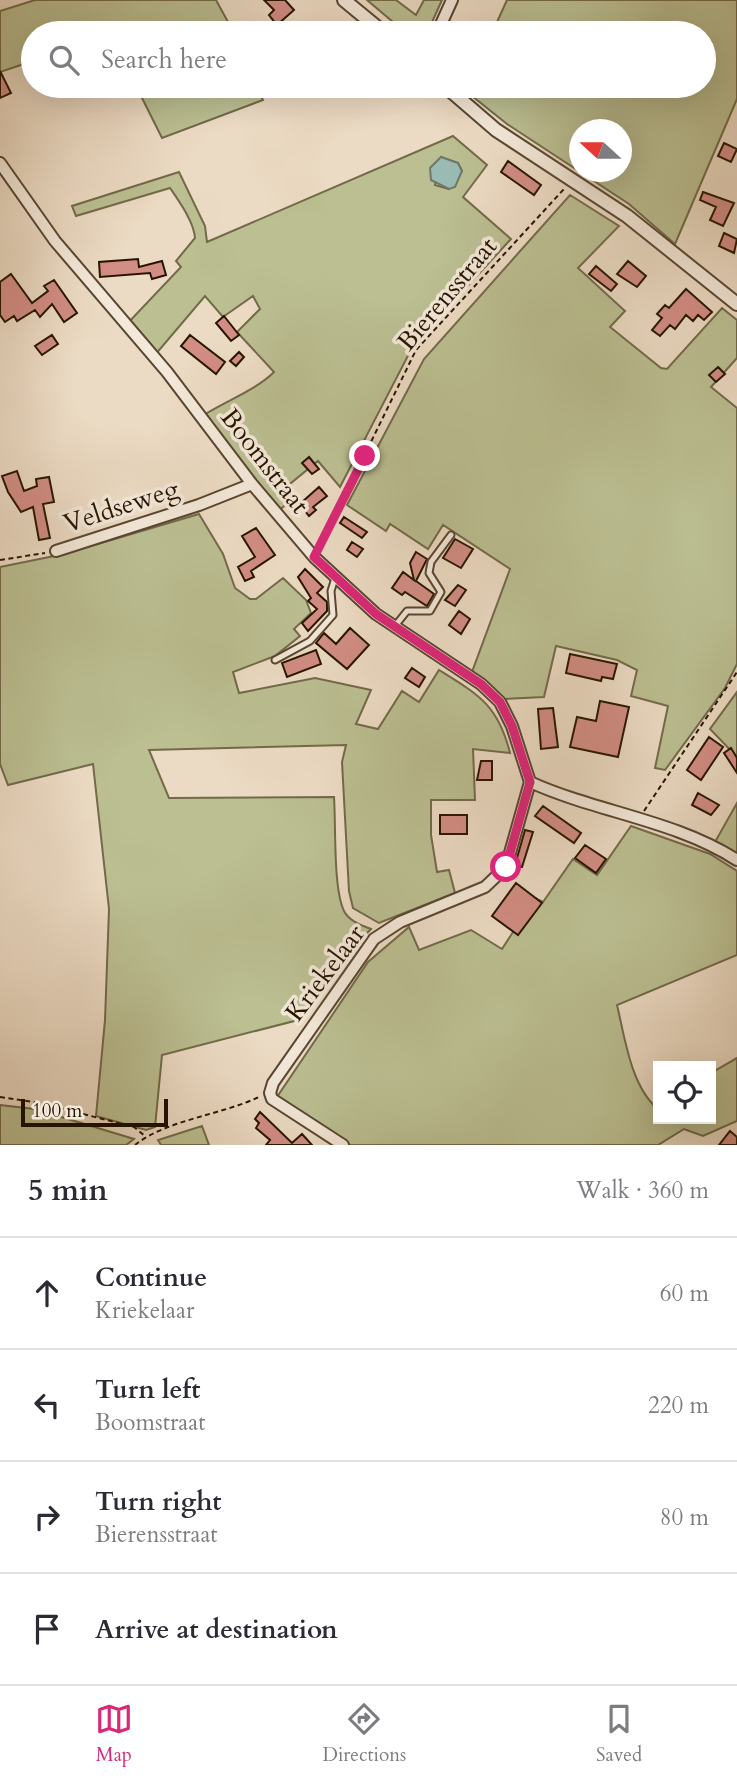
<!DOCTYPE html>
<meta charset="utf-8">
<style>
:root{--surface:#fff;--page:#f2f2f3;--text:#2b2b33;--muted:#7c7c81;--line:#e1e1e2;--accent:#db2777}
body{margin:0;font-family:Cardo,serif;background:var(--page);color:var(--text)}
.controls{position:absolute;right:21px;bottom:21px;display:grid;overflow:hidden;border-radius:0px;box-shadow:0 7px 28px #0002}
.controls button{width:63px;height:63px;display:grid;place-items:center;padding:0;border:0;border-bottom:2px solid var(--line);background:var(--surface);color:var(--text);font:35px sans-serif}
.compass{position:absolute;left:569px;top:119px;width:63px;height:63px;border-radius:50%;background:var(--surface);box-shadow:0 7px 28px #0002;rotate:291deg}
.scale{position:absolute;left:21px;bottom:18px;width:147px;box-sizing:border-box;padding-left:7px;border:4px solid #281500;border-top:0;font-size:19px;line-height:24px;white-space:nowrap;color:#281500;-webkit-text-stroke:5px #f3e8d9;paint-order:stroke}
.stop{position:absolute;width:21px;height:21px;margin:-16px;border:5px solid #db2777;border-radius:50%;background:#fff}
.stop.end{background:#db2777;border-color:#fff;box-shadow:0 2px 7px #0008}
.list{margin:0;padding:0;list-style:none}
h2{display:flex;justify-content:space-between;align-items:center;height:91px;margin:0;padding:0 28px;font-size:30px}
h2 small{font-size:23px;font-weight:400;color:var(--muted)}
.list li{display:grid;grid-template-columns:46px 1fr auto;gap:21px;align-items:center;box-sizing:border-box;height:112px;padding:0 28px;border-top:2px solid var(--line)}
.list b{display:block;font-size:26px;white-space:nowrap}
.list p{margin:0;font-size:23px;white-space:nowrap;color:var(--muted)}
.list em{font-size:23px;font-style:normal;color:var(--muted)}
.icon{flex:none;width:38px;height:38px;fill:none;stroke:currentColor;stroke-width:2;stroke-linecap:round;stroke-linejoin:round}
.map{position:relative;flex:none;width:737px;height:1145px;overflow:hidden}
.search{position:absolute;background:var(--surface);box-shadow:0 7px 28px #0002;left:21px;right:21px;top:21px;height:77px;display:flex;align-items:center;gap:18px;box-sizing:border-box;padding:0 24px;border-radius:38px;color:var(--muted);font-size:26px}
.sheet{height:539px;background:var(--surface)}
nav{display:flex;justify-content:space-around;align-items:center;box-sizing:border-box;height:98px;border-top:2px solid var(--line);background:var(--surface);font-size:19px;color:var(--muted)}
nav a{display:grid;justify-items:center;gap:4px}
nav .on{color:var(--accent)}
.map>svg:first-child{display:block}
.green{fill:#bbbf92;stroke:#726a49;stroke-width:2;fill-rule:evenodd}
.water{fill:#99bbb4;stroke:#6c796c;stroke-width:2}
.building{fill:#d28d84;stroke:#281500;stroke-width:2}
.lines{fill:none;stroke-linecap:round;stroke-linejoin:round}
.service-casing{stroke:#594631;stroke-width:9}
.minor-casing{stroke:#594631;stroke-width:14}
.tertiary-casing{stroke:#594631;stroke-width:16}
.path{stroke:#281500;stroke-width:2;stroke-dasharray:5 3.5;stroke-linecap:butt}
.service{stroke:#f3e8d9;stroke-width:5}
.minor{stroke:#f3e8d9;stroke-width:10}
.tertiary{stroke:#f3e8d9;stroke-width:12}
.route{stroke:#db2777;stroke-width:9}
.labels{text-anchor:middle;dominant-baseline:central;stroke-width:7;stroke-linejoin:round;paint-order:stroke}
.street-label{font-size:26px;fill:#281500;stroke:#f3e8d9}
</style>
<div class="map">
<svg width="737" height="1145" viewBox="0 0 737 1145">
<rect width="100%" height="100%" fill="#ecdbc4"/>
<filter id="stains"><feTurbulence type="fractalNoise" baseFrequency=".00286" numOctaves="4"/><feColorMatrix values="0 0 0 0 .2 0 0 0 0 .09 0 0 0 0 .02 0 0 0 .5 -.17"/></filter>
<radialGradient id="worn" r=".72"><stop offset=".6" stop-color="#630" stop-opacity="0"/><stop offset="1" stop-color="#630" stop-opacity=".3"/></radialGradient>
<path class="green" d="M35,0h181l18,33h-201v28l-33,11v-61z
M367,0h29l20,15 8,-15h18l-15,33h-21z
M507,0h230v99l-62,145 -46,-40 -122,-80 -40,-32 3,-6h234v-53h-212zM580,130h42v42h-42z
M136,86h120l7,14 -101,38z
M453,136l34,29 -24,32 48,42 -97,105 -74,143 -22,-26 -33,27 8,11 -15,12 -74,-96c22,-14 52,-25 70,-43l-37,-40 23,-23 -7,-13 -30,21 -18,-21 -50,59 -29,-30 55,-58 -5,-6 19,-23c-1,-16 -16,-37 -25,-50l-94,28 -4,-10 107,-34 26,54 2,16zM441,157l17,6 4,8 -13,18 -14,-4z
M570,195l49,31 -41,42 47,43 -15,16 51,41 6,1 55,-61 15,12v38l-26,29 26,21v256l-12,24 -60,82 -10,-2 13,-62 -37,-10 6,-26 -20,-10 -61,-14 -12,51 -39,2 -33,-27 38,-103 -67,-44 -15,24 -38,-25 -4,7 -39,-26 77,-146z
M199,514l24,40 12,34 15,11h6l27,-21 23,22 5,13 -17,16 6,7 -25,20 -42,16 6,21 76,-15 56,12 -15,34 22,5 24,-38 17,11 20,-32c40,25 59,35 71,83l-37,-4 2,51h-44v35l6,37 12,-2 6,23 -76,30 -26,-15 -4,-17 -7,-129 4,-17 -197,5 20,48 165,-1c2,28 -1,91 10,114 5,10 17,14 27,18l-16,16 -53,74 -140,36 -7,72 -9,3 -50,-14 9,-96 4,-111 -16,-145 -85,21 -8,-21v-197l64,-13z
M737,692v65l-27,-28z
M737,803v51l-22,-12z
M631,826l79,28 27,17v84l-120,50c8,33 14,82 41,104v10h53v-46l26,-15v63l-34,15 -19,-7 -26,16h-308l-73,-48 91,-135 41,-35 10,23 52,-20 31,19 33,-51 8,4 30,-43 24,16z
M0,1105l35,4 99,30 -8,6h-126z
M202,1126l7,19h-48l-3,-5z"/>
<path class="water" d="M441,157l17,6 4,8 -7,16 -6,2 -18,-9 -1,-12z"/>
<path class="building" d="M264,0h21l9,10 -17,15 -8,-10 5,-5z
M0,71l11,22 -11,5z
M724,143l13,6 -6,13 -13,-6z
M508,161l33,24 -7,10 -33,-23z
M703,192l31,11 -11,23 -13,-6 6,-13 -16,-7z
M724,233l13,6 -3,14 -15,-7z
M138,259l1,8 23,-6 4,14 -14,4 -2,-6 -50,4 -1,-15z
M628,261l18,15 -9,11 -20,-13z
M596,266l21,18 -6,7 -22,-17z
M11,274l21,29 16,-12 -4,-5 10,-6 23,33 -13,9 -12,-18 -12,13 -5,-7 -18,11 -3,-5 -9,6 -5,-7v-33z
M686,289l26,23 -8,8 -6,-5 -5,6 -7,-6 -11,14 -5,-4 -10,11 -8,-6 10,-12 -5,-4 8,-9 4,3z
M224,316l15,19 -8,6 -15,-18z
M52,335l6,9 -16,11 -7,-9z
M190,335l35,27 -9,12 -35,-28z
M239,352l5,5 -8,9 -6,-5z
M718,367l7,7 -9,8 -7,-7z
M309,457l10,12 -7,5 -10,-11z
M17,471l7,20 13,-5 -1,-7 13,-2 5,25 -11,2 7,34 -11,2 -6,-33 -12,5 -13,-20 -6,-16z
M319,487l8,9 -14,11 3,3 -7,6 -8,-10 3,-2 -2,-2z
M344,517l23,15 -5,6 -22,-15z
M256,528l19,27 -24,16 3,6 -9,4 -7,-14 17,-10 -13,-21z
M455,539l18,10 -12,19 -18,-10z
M352,542l11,7 -6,8 -10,-7z
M416,552l11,7 -11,22 18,13 -7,12 -22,-14 -3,3 -10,-7 11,-16 11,8 -4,-17z
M305,569l18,18 -6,6 10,9v9l-19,20 -6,-8 15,-14 -9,-8 3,-3 -13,-21z
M458,585l8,5 -11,16 -10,-6z
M459,611l11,8 -9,15 -12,-9z
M350,628l19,17 -22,24 -31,-26 8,-10 12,11z
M316,650l5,14 -34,13 -5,-14z
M570,654l47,10 -4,15 -11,-2 -1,4 -35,-8z
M412,668l13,9 -6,10 -14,-9z
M600,701l29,6 -11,50 -48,-10 7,-30 19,4z
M553,708l5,39 -17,2 -3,-40z
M709,737l14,10 -22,33 -14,-10z
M731,748l6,10v15l-13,-20z
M481,761h11v19h-15z
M698,793l21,12 -8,10 -19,-10z
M543,806l38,27 -7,10 -39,-27z
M440,815h27v19h-27z
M525,830l8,2 -11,35 -7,-2z
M585,845l21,14 -10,14 -21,-15z
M516,883l26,20 -24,32 -26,-19z
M260,1112l32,31 10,-9 10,11h-46l4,-5 -14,-12 3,-5 -4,-4z
M730,1131l7,6v8h-18z"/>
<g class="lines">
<g class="service-casing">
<path id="service" d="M395,626l12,-15h23l11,-19 -12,-19 2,-11 20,-27
M275,660l35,-19 23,-26 -2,-24 4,-13"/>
</g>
<g class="minor-casing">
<path id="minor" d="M437,33l15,-33
M0,163l55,78 112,131 85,112 62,73 62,57 105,70 19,18 12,24 18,56c66,30 145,38 207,78
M56,551l143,-46 53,-21
M343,1145l-71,-46 -2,-6 3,-10 101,-144 26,-17 85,-35 21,-20 24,-85"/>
</g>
<g class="tertiary-casing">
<path id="tertiary" d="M344,0l40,33
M445,86l51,44 131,86 110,88"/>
</g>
<path class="path" d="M319,548l97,-198 148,-161
M0,560l45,-7
M644,811l93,-139
M0,1097l40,6 94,24 11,9
M135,1145c31,-25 86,-30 124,-48"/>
<use href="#service" class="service"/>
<use href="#minor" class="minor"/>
<use href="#tertiary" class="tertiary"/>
</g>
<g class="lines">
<path class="route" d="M365,456l-51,101 62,57 105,70 19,18 12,24 18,56 -24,85"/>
</g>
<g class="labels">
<g class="street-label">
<text transform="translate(447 294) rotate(-50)">Bierensstraat</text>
<text transform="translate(265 461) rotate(52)">Boomstraat</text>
<text transform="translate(121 506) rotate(-18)">Veldseweg</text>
<text transform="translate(325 973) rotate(-53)">Kriekelaar</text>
</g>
</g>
<rect width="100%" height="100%" filter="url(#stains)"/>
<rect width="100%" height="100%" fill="url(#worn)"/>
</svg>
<div class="controls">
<button><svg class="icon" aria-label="locate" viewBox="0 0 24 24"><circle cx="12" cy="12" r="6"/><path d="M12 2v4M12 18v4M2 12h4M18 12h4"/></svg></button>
</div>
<svg class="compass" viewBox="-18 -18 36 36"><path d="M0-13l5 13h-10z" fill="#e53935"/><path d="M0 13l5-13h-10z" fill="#7c7c81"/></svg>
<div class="scale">100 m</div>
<div class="stop" style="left:506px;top:867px"></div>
<div class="stop end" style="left:365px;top:456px"></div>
<div class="search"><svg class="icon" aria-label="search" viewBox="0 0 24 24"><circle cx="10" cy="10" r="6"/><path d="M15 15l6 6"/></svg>Search here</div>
</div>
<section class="sheet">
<h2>5 min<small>Walk · 360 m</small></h2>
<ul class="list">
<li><svg class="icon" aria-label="ahead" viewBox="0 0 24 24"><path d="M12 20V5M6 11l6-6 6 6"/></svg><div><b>Continue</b><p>Kriekelaar</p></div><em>60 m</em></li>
<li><svg class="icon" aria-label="left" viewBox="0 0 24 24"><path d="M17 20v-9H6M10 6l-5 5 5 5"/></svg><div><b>Turn left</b><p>Boomstraat</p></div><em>220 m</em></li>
<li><svg class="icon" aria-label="right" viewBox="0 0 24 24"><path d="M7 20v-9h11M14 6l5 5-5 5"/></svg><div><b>Turn right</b><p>Bierensstraat</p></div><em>80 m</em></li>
<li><svg class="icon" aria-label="arrive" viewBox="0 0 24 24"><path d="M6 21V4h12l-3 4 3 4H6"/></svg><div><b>Arrive at destination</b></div></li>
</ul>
</section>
<nav>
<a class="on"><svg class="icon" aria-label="map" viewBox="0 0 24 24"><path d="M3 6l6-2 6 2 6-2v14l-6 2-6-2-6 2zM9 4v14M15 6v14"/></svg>Map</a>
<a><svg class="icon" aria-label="directions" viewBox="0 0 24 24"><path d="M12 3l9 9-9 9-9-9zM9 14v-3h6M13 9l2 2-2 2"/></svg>Directions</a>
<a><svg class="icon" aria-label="saved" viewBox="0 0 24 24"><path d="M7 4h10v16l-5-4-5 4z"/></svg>Saved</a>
</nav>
